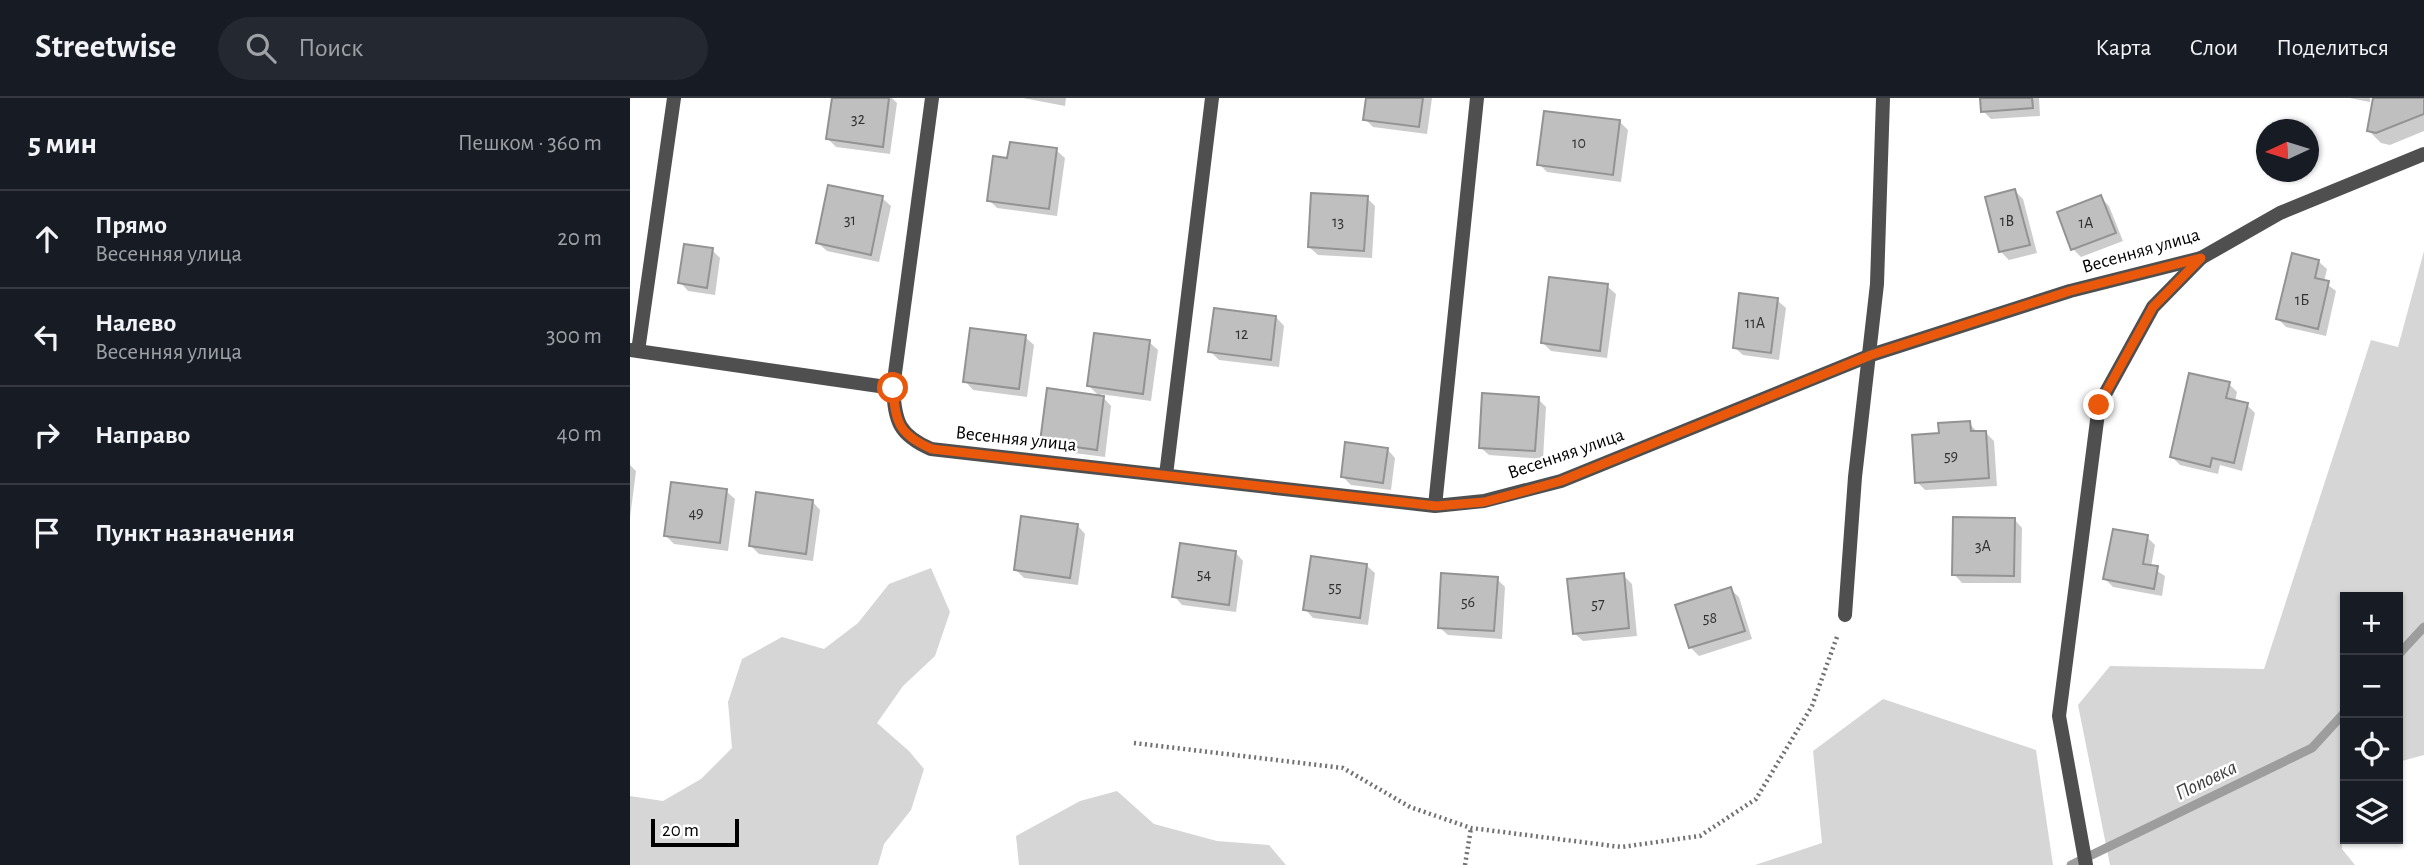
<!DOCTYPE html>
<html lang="ru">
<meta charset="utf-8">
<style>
:root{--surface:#171b24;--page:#242831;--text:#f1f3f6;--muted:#9ea1a6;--line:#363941}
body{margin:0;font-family:"Alegreya Sans",sans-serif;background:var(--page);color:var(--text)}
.controls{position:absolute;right:21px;bottom:21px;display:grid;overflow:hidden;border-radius:0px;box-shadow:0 2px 5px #0004}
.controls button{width:63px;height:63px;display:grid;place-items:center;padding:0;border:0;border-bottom:2px solid var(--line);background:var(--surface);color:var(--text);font:35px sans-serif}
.compass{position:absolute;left:1626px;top:21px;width:63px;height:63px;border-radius:50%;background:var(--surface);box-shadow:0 2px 5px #0004;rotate:266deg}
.scale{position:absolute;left:21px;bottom:18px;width:88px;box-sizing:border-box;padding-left:7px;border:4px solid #000;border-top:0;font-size:19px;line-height:24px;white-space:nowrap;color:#000;-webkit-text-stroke:5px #fff;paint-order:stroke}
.stop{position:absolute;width:21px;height:21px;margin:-16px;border:5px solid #ea580c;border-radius:50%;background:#fff}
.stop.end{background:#ea580c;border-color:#fff;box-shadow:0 2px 7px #0008}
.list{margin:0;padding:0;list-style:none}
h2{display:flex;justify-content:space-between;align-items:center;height:91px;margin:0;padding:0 28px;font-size:30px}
h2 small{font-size:23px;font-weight:400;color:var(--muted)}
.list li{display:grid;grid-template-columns:46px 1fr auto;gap:21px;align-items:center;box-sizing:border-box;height:98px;padding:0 28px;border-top:2px solid var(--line)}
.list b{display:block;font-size:26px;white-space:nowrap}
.list p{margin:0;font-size:23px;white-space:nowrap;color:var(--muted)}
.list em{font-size:23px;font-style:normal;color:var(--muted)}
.icon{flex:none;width:38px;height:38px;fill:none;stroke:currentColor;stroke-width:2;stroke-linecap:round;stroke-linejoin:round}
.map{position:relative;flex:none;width:1794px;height:767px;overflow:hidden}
header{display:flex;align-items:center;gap:42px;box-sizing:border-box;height:98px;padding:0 35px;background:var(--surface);border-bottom:2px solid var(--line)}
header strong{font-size:33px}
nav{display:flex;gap:38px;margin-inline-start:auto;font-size:24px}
.search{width:490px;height:63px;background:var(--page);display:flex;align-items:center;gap:18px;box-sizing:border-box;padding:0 24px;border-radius:38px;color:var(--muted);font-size:26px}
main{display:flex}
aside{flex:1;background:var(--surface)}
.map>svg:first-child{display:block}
.green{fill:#d6d6d6}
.shadow{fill:#0003}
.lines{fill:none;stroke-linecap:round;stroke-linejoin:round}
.stream{stroke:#9d9d9d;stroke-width:9}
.building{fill:#bfbfbf;stroke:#939393;stroke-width:2}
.path{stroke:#717171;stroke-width:4.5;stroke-dasharray:2 3.5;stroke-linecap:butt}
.service{stroke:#4f4f4f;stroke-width:14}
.minor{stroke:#4f4f4f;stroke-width:14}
.route{stroke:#ea580c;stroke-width:9}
.labels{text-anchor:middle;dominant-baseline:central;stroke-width:5;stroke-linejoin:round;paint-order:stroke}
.number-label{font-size:16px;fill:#303030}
.street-label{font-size:19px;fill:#000;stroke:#fff}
.water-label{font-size:21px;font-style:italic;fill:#3e3e3e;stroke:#fff}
</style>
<header>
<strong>Streetwise</strong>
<div class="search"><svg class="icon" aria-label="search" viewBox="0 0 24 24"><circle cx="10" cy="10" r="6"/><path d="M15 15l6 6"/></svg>Поиск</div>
<nav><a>Карта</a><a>Слои</a><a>Поделиться</a></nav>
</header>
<main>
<aside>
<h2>5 мин<small>Пешком · 360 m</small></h2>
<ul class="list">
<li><svg class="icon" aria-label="ahead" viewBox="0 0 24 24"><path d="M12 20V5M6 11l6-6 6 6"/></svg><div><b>Прямо</b><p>Весенняя улица</p></div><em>20 m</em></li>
<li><svg class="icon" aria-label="left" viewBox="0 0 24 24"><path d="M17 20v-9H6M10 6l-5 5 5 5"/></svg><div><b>Налево</b><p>Весенняя улица</p></div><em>300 m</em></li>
<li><svg class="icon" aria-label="right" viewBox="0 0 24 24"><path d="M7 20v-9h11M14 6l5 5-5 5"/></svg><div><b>Направо</b></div><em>40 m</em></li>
<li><svg class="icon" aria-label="arrive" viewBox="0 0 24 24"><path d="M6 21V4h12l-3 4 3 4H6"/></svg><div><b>Пункт назначения</b></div></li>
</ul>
</aside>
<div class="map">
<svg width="1794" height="767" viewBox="0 0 1794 767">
<rect width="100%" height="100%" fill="#fff"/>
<path class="green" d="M1794,153v504l-26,7v-165h-53v200l-3,52 13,16h-245l-32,-160 32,-39 154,3 107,-329 27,7z
M301,470l19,44 -15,44 -32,30 -26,37 32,28 15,18 -13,41 -27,34 -6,21h-248v-69l33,5 38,-22 31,-31 -4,-46 14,-43 40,-22 42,12 34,-26 31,-39z
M1253,601l153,51 17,115h-298l67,-22 -9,-92z
M487,693l37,33 63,17 52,4 17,20h-267l-3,-29 64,-35z"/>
<path class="shadow" d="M203,0h59l5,5 -7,51 -54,-7 -8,-8z
M393,0h43l-1,8z
M737,0h65l-5,36 -54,-7 -8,-8z
M1352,0h57l1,18 -49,3 -8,-8z
M1719,0h21v4z
M1745,0h49v33l-34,14 -9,-2 -12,-12z
M990,24l8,8 -7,52 -74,-10 -8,-8z
M426,52l9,8 -8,58 -60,-8 -8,-8 20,-40z
M1385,93l8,8 14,54 -28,7 -8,-8z
M1470,99l9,9 14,35 -42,16 -8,-8z
M252,100l9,8 -12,56 -52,-11 -9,-8z
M737,100l8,8 -3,52 -54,-3 -9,-8z
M82,152l8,8 -5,37 -27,-4 -8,-9z
M1688,163l9,8 -3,13 12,9 -10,45 -40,-9 -8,-8z
M977,188l9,8 -9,64 -56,-7 -8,-8z
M1147,202l9,8 -7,52 -36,-5 -9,-8z
M646,219l8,9 -5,41 -60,-7 -9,-9z
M395,239l9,8 -7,52 -54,-7 -8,-9z
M519,244l9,8 -7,51 -51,-7 11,12 -6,51 -55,-7 -8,-8 58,-45 -11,-11z
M1599,286l8,8 -2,10 12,3 8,8 -13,58 -22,-6 -2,9 -38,-9 -8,-8z
M908,301l8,8 -3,52 -54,-4 -9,-8z
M1339,325l9,10 7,-1 9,9 3,45 -72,4 -8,-8 24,-47z
M757,351l8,9 -4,32 -40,-5 -9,-9z
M0,367l6,6 -6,47z
M96,393l9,8 -7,52 -54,-7 -8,-8z
M182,403l8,9 -7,51 -54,-7 -8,-8z
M1384,421l8,9 -1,55h-59l-8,-9z
M447,427l8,9 -7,51 -54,-7 -8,-8z
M1517,439l8,8 -4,22 14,9 -3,20 -49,-9 -8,-8z
M605,454l8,9 -7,51 -54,-7 -8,-9z
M736,467l9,8 -7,52 -55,-7 -8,-9z
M993,477l9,9 5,52 -54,5 -9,-8z
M867,481l8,8 -3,52 -54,-4 -9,-8z
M1100,491l9,8 13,42 -53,17 -9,-9z"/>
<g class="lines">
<path class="stream" d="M1768,557l26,-28
M1441,767l241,-117 33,-36"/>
</g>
<path class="building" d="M202,0h57l-6,49 -57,-8z
M736,0h57l-4,29 -56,-7z
M1350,0h52l1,10 -52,4z
M1743,0h51v16l-48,19 -9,-2z
M914,13l76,9 -7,55 -76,-10z
M380,44l47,6 -8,61 -62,-8 6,-45 14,2z
M198,87l55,11 -12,59 -55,-12z
M1385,91l15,56 -31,7 -14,-55z
M681,95l57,3 -4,55 -56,-4z
M1471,97l15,38 -45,17 -14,-38z
M54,146l29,4 -6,40 -29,-5z
M1662,155l27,7 -4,18 14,3 -11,48 -42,-10z
M919,179l59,7 -8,67 -59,-8z
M1109,195l39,5 -7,55 -38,-5z
M584,210l62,8 -5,44 -63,-8z
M340,230l56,7 -7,54 -56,-7z
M464,235l56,7 -7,54 -56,-8z
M1559,275l41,9 -4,16 22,5 -14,60 -22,-5 -2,9 -40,-10z
M417,290l57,8 -7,54 -57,-8z
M852,295l57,4 -4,54 -56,-3z
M1340,323l1,10h15l3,47 -74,5 -3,-48 27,-2 -1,-10z
M715,344l43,6 -5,35 -42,-6z
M41,384l56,7 -7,54 -56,-7z
M126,394l57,8 -7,54 -57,-8z
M391,418l57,8 -8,54 -56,-8z
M1323,419l62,1 -1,58 -62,-1z
M1483,431l35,6 -5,29 15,2 -4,23 -51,-10z
M550,445l56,8 -7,54 -57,-8z
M681,458l56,8 -7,54 -57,-8z
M811,475l57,4 -4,54 -56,-3z
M994,475l5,55 -56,6 -6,-55z
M1101,489l14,44 -56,17 -14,-43z"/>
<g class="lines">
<path class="path" d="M504,645l209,25 67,39 61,21 150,19 79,-11 56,-37 56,-93 26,-72
M835,767l6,-37"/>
<path class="service" d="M1215,517l10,-138 22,-193 6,-186
M1456,767l-27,-149 40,-311 54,-98 48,-49"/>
<path class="minor" d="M302,0l-39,290c2,34 6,47 38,61l504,57 49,-5 77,-20 310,-126 199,-64 131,-33 79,-45 144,-59
M0,252l263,38
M8,253l36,-253
M536,377l46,-377
M805,408l42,-408"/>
</g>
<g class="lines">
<path class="route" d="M263,290c2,34 6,47 39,61l504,57 48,-4 77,-21 310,-126 199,-64 131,-33 -48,49 -54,98"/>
</g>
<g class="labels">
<g class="number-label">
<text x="228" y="21">32</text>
<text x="949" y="45">10</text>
<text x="220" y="122">31</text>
<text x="1377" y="123">1В</text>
<text x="708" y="124">13</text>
<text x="1456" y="125">1А</text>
<text x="1672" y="202">1Б</text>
<text x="1125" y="225">11А</text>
<text x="612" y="236">12</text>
<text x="1321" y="358">59</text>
<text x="66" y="415">49</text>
<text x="1353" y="448">3А</text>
<text x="574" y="476">54</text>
<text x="705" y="489">55</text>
<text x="838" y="504">56</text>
<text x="968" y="506">57</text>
<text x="1080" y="520">58</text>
</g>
<g class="street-label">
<text transform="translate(1511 153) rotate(-16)">Весенняя улица</text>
<text transform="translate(386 341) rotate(6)">Весенняя улица</text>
<text transform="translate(936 356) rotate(-19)">Весенняя улица</text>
</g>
<g class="water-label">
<text transform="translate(1576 682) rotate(-26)">Поповка</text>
</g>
</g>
</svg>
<div class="controls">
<button>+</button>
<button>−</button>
<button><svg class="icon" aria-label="locate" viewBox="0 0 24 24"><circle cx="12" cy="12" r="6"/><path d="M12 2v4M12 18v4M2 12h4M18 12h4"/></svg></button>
<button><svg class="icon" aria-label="layers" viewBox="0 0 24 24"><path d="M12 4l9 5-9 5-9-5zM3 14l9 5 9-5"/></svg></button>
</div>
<svg class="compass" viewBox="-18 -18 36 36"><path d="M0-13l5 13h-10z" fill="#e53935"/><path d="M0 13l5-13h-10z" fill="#9ea1a6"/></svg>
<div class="scale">20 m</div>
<div class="stop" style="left:263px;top:290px"></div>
<div class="stop end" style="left:1469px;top:307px"></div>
</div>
</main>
